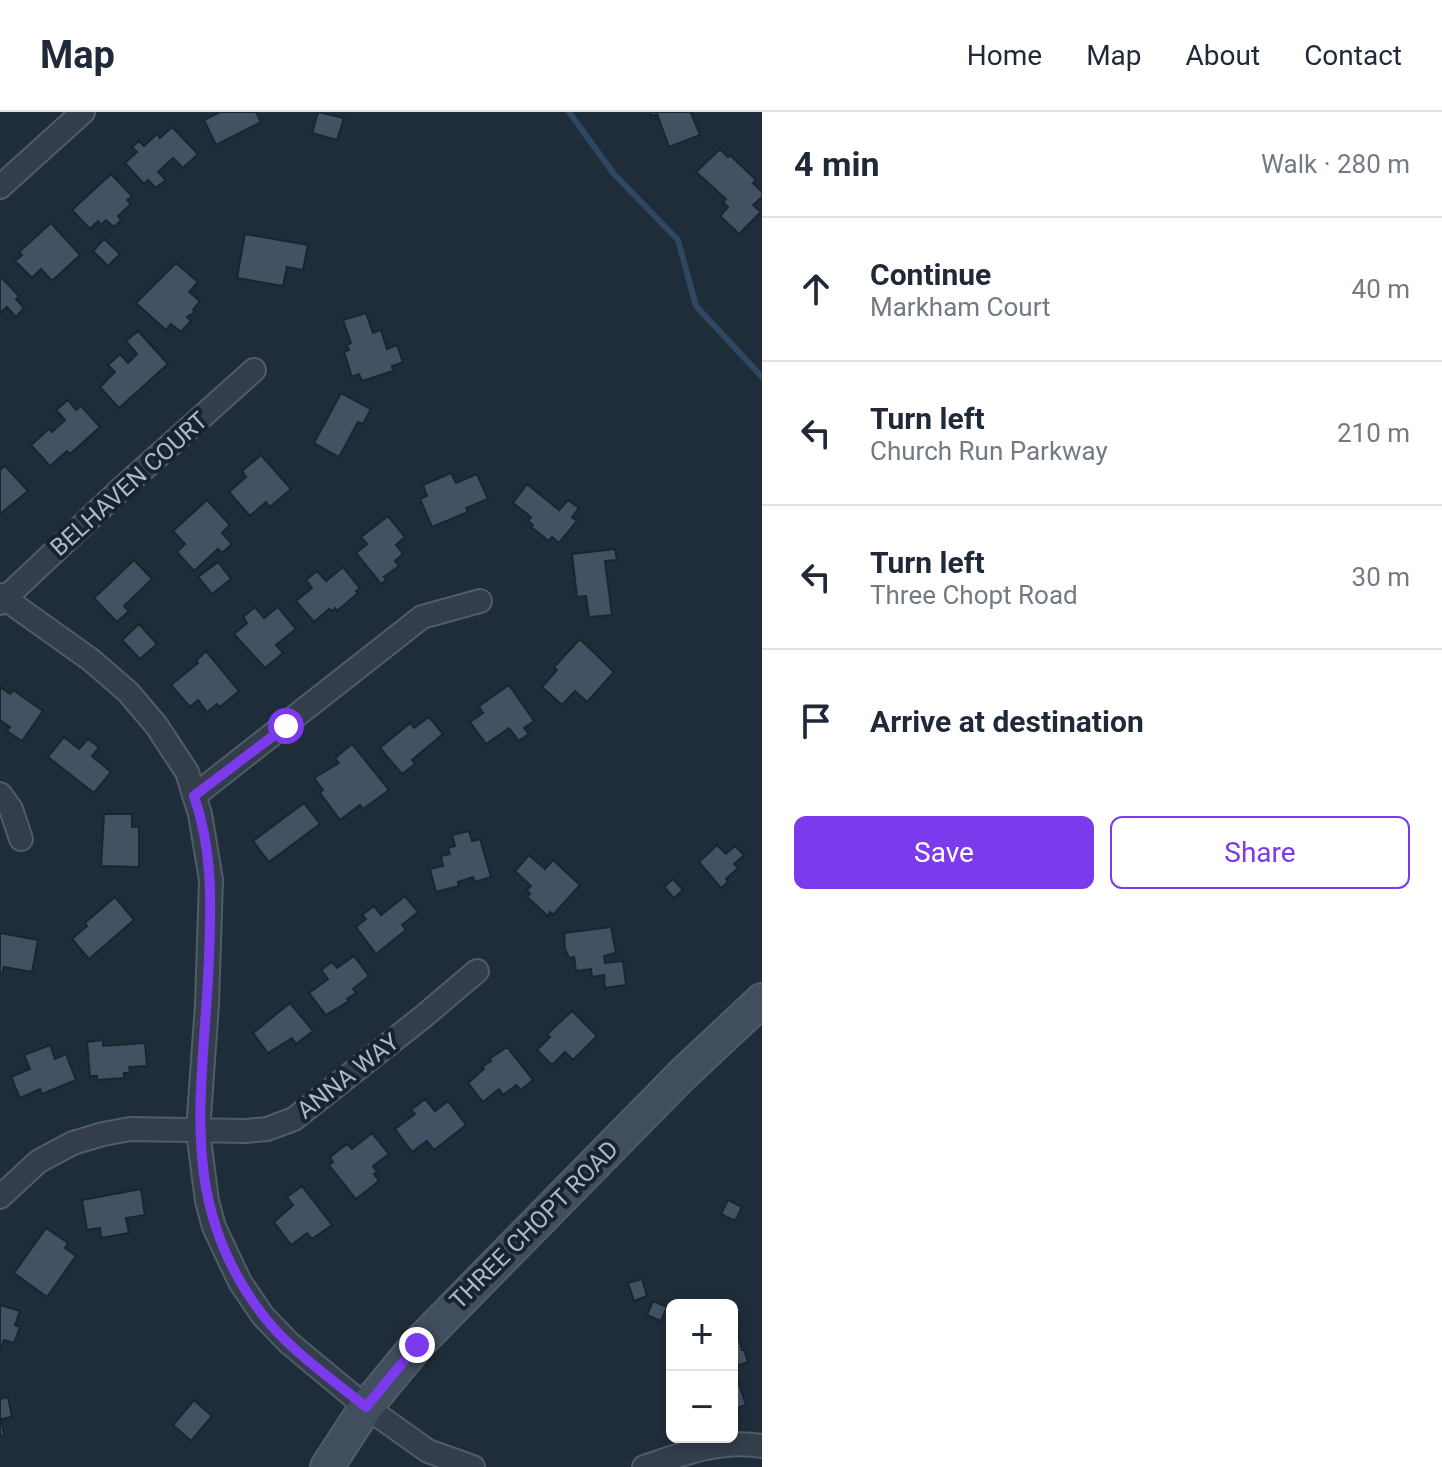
<!DOCTYPE html>
<meta charset="utf-8">
<style>
:root{--surface:#fff;--page:#f2f2f3;--text:#1f2937;--muted:#747a83;--line:#e0e1e3;--accent:#7c3aed}
body{margin:0;font-family:Roboto,sans-serif;background:var(--page);color:var(--text)}
.controls{position:absolute;right:24px;bottom:24px;display:grid;overflow:hidden;border-radius:12px;box-shadow:0 4px 12px #0003}
.controls button{width:72px;height:72px;display:grid;place-items:center;padding:0;border:0;border-bottom:2px solid var(--line);background:var(--surface);color:var(--text);font:40px sans-serif}
.stop{position:absolute;width:24px;height:24px;margin:-18px;border:6px solid #7c3aed;border-radius:50%;background:#fff}
.stop.end{background:#7c3aed;border-color:#fff;box-shadow:0 2px 8px #0008}
.list{margin:0;padding:0;list-style:none}
h2{display:flex;justify-content:space-between;align-items:center;height:104px;margin:0;padding:0 32px;font-size:34px}
h2 small{font-size:26px;font-weight:400;color:var(--muted)}
.list li{display:grid;grid-template-columns:52px 1fr auto;gap:24px;align-items:center;box-sizing:border-box;height:144px;padding:0 32px;border-top:2px solid var(--line)}
.list b{display:block;font-size:30px;white-space:nowrap}
.list p{margin:0;font-size:26px;white-space:nowrap;color:var(--muted)}
.list em{font-size:26px;font-style:normal;color:var(--muted)}
.actions{display:flex;gap:16px;padding:24px 32px}
.actions a{flex:1;padding:18px 0;border:2px solid var(--accent);border-radius:12px;text-align:center;font-size:28px;color:var(--accent)}
.actions .main{background:var(--accent);color:#fff}
.icon{flex:none;width:44px;height:44px;fill:none;stroke:currentColor;stroke-width:2;stroke-linecap:round;stroke-linejoin:round}
.map{position:relative;flex:none;width:762px;height:1355px;overflow:hidden}
header{display:flex;align-items:center;gap:48px;box-sizing:border-box;height:112px;padding:0 40px;background:var(--surface);border-bottom:2px solid var(--line)}
header strong{font-size:38px}
nav{display:flex;gap:44px;margin-inline-start:auto;font-size:28px}
main{display:flex}
aside{flex:1;background:var(--surface)}
.map>svg:first-child{display:block}
.lines{fill:none;stroke-linecap:round;stroke-linejoin:round}
.stream{stroke:#2f4861;stroke-width:6}
.building{fill:#425262;stroke:#1a2531;stroke-width:2}
.minor-casing{stroke:#505c68;stroke-width:26}
.secondary-casing{stroke:#505c68;stroke-width:36}
.minor{stroke:#333e4a;stroke-width:22}
.secondary{stroke:#414e5e;stroke-width:32}
.route{stroke:#7c3aed;stroke-width:10}
.labels{text-anchor:middle;dominant-baseline:central;stroke-width:8;stroke-linejoin:round;paint-order:stroke}
.street-label{font-size:24px;fill:#adb9c7;stroke:#18232f}
</style>
<header>
<strong>Map</strong>
<nav><a>Home</a><a>Map</a><a>About</a><a>Contact</a></nav>
</header>
<main>
<div class="map">
<svg width="762" height="1355" viewBox="0 0 762 1355">
<rect width="100%" height="100%" fill="#1f2d3a"/>
<g class="lines">
<path class="stream" d="M569,0l45,62 64,66 18,66 66,71"/>
</g>
<path class="building" d="M220,0h36l5,10 -45,23 -12,-25z
M318,0l26,6 -7,22 -25,-7z
M651,0h42l-2,1 9,22 -31,12 -12,-33 -5,2z
M172,15l26,27 -15,14 -10,-10 -15,14 8,8 -10,8 -8,-8 -4,4 -19,-21 12,-11 -5,-5 7,-6 5,5 13,-12 3,4z
M720,37l8,8 2,-2 26,25 -3,3 9,9v5l-9,8 8,7 -22,22 -19,-18 8,-9 -5,-5 3,-3 -30,-27z
M111,62l21,22 -5,4 4,4 -13,12 3,4 -7,7 -8,-7 -5,5 -3,-4 -8,8 -18,-19z
M51,111l29,32 -28,26 -11,-12 -9,9 -17,-17 7,-6 -3,-3z
M245,122l63,11 -5,25 -16,-3 -4,19 -46,-8z
M104,127l16,15 -12,12 -15,-15z
M176,151l22,19 -9,10 11,9 -7,9 2,2 -8,5 4,4 -10,11 -10,-8 -5,6 -30,-27z
M0,164l19,20 -3,3 8,9 -8,9 -9,-10 -7,6z
M366,201l7,20 8,-3 6,19 10,-4 6,17 -11,4 1,5 -31,10 -3,-7 -7,3 -8,-25 5,-2 -2,-5 4,-2 -8,-23z
M138,219l30,33 -49,44 -19,-21 15,-15 -7,-7 12,-11 8,9 9,-9 -11,-13z
M341,281l30,16 -8,15 -5,-2 -19,35 -25,-14z
M68,288l8,10 5,-4 19,21 -30,27 -3,-3 -17,15 -19,-21 18,-16 3,3 13,-12 -9,-10z
M261,343l30,34 -21,18 -4,-5 -16,14 -21,-24 17,-15 -4,-6z
M5,354l23,25 -28,23v-44z
M451,361l5,10 21,-9 11,25 -22,9 2,4 -36,15 -12,-28 7,-3 -4,-11z
M527,372l32,26 9,-10 11,8 -7,9 5,4 -18,22 -7,-6 -3,4 -18,-14 2,-2 -5,-4 3,-4 -18,-14z
M207,388l23,25 -8,8 10,11 -10,9 -4,-4 -24,22 -17,-19 8,-8 -12,-13z
M388,404l17,21 -9,8 7,9 -8,7 4,5 -15,11 2,3 -5,4 -25,-31 11,-9 -6,-7z
M615,437l2,11 -12,1 7,54 -23,2 -3,-21 -9,1 -5,-43z
M134,448l18,19 -28,27 5,5 -12,11 -23,-24z
M218,450l13,17 -19,15 -14,-17z
M343,455l17,21 -4,3 2,2 -21,18 -2,-3 -3,3 -3,-2 -15,13 -18,-21 16,-13 -6,-8 11,-9 9,10z
M255,495l9,11 14,-11 18,22 -20,16 7,8 -18,15 -31,-34 13,-11 -4,-6z
M139,512l18,20 -17,15 -18,-19z
M580,527l34,33 -27,30 -12,-11 -13,14 -20,-18 15,-17 -3,-3z
M206,539l33,40 -19,16 -3,-3 -10,8 -9,-12 -8,7 -19,-22 27,-22 -2,-2z
M509,573l25,36 -10,7 5,6 -10,7 -10,-13 -23,16 -16,-22 13,-9 -4,-7z
M0,575l10,7 3,-4 30,21 -21,30 -15,-10 3,-4 -10,-7z
M429,605l14,17 -31,26 3,4 -13,10 -22,-26 30,-25 4,5z
M64,625l15,12 9,-10 11,8 -7,9 19,16 -17,21 -46,-36z
M352,632l37,46 -26,19 -3,-4 -20,15 -20,-27 3,-3 -9,-12 25,-15 -4,-5z
M304,691l16,21 -51,38 -16,-21z
M104,702h28v13h7v40l-38,-1z
M469,719l3,10 8,-2 11,38 -16,5 -2,-5 -15,5 1,4 -23,6 -6,-23 13,-3 -2,-10 9,-2 -2,-6 7,-2 -3,-11z
M717,733l9,9 9,-8 9,9 -10,9 4,4 -12,11 2,3 -7,6 -22,-26z
M529,743l16,14 8,-9 27,25 -27,30 -3,-3 -2,4 -21,-19 3,-3 -3,-4 4,-4 -16,-15z
M673,767l10,11 -9,8 -10,-11z
M405,784l13,16 -16,13 4,5 -30,24 -20,-27 10,-8 -4,-4 12,-9 7,9z
M115,785l19,23 -45,39 -17,-20 15,-13 -2,-3z
M611,815l5,26 -12,3 1,7 18,-2 3,24 -21,3 -1,-13 -12,2 -1,-8 -15,2 -2,-14 -5,1 -4,-9 -1,-16z
M0,821l38,7 -6,32 -28,-5 -2,7h-2z
M354,844l15,20 -16,13 3,4 -9,6 2,2 -23,14 -17,-22 19,-14 -7,-9 11,-8 5,6z
M290,891l23,28 -17,13 -4,-6 -24,15 -15,-20z
M572,899l25,25 -24,24 -8,-8 -13,13 -15,-15 13,-13 -3,-3z
M103,928v6l42,-3 2,23 -18,1 1,6h-6v5l-27,2v-4h-7l-3,-34z
M50,933l5,14 11,-5 10,26 -34,14 -2,-5 -20,9 -9,-21 19,-8 -6,-14z
M507,935l26,33 -12,10 -5,-5 -13,10 -4,-6 -16,13 -15,-19 16,-14 -2,-2 9,-6 -2,-2z
M425,987l10,12 13,-10 18,24 -32,25 -7,-9 -15,11 -17,-23 20,-15 -4,-4z
M372,1021l17,21 -16,12 4,6 -3,2 5,7 -23,18 -27,-34 4,-3 -3,-5 17,-13 5,5z
M302,1074l30,39 -20,14 -5,-6 -16,12 -17,-23 19,-17 -6,-8z
M141,1077l4,26 -19,3 3,15 -28,5 -1,-10 -13,2 -5,-30z
M728,1088l14,7 -7,14 -14,-7z
M46,1116l22,15 -3,5 11,8 -29,41 -33,-24z
M642,1167l5,17 -13,5 -6,-18z
M653,1189l14,6 -6,14 -14,-6z
M0,1193l20,6 -5,14 5,2 -6,16 -10,-3 -4,12z
M735,1213l7,25h2l4,12 -15,5 13,38 -14,5v-83z
M8,1285l4,20 -11,2 3,16 -4,1v-37z
M194,1288l18,16 -21,25 -18,-16z"/>
<g class="lines">
<g class="minor-casing">
<path id="minor" d="M0,75l83,-75
M0,483l91,65 37,32 28,33 31,47 13,42 11,66 -4,124 -9,127 9,70 7,26 26,55 23,34 26,27 77,64 62,44 45,16
M0,491l120,-113 134,-120
M0,682l11,15 10,30
M194,684l228,-179 58,-16
M0,1085l39,-36 34,-18 30,-9 27,-5 116,2 21,-2 27,-10 130,-103 53,-45
M644,1355c38,-13 77,-28 118,-21"/>
</g>
<g class="secondary-casing">
<path id="secondary" d="M327,1355l39,-60 51,-62 265,-270 80,-75"/>
</g>
<use href="#minor" class="minor"/>
<use href="#secondary" class="secondary"/>
</g>
<g class="lines">
<path class="route" d="M286,614l-92,70c19,56 17,104 15,162 -5,132 -34,242 53,356 28,37 69,64 104,93l51,-62"/>
</g>
<g class="labels">
<g class="street-label">
<text transform="translate(129 372) rotate(-42)">BELHAVEN COURT</text>
<text transform="translate(348 964) rotate(-38)">ANNA WAY</text>
<text transform="translate(534 1113) rotate(-45)">THREE CHOPT ROAD</text>
</g>
</g>
</svg>
<div class="controls">
<button>+</button>
<button>−</button>
</div>
<div class="stop" style="left:286px;top:614px"></div>
<div class="stop end" style="left:417px;top:1233px"></div>
</div>
<aside>
<h2>4 min<small>Walk · 280 m</small></h2>
<ul class="list">
<li><svg class="icon" aria-label="ahead" viewBox="0 0 24 24"><path d="M12 20V5M6 11l6-6 6 6"/></svg><div><b>Continue</b><p>Markham Court</p></div><em>40 m</em></li>
<li><svg class="icon" aria-label="left" viewBox="0 0 24 24"><path d="M17 20v-9H6M10 6l-5 5 5 5"/></svg><div><b>Turn left</b><p>Church Run Parkway</p></div><em>210 m</em></li>
<li><svg class="icon" aria-label="left" viewBox="0 0 24 24"><path d="M17 20v-9H6M10 6l-5 5 5 5"/></svg><div><b>Turn left</b><p>Three Chopt Road</p></div><em>30 m</em></li>
<li><svg class="icon" aria-label="arrive" viewBox="0 0 24 24"><path d="M6 21V4h12l-3 4 3 4H6"/></svg><div><b>Arrive at destination</b></div></li>
</ul>
<div class="actions"><a class="main">Save</a><a>Share</a></div>
</aside>
</main>
